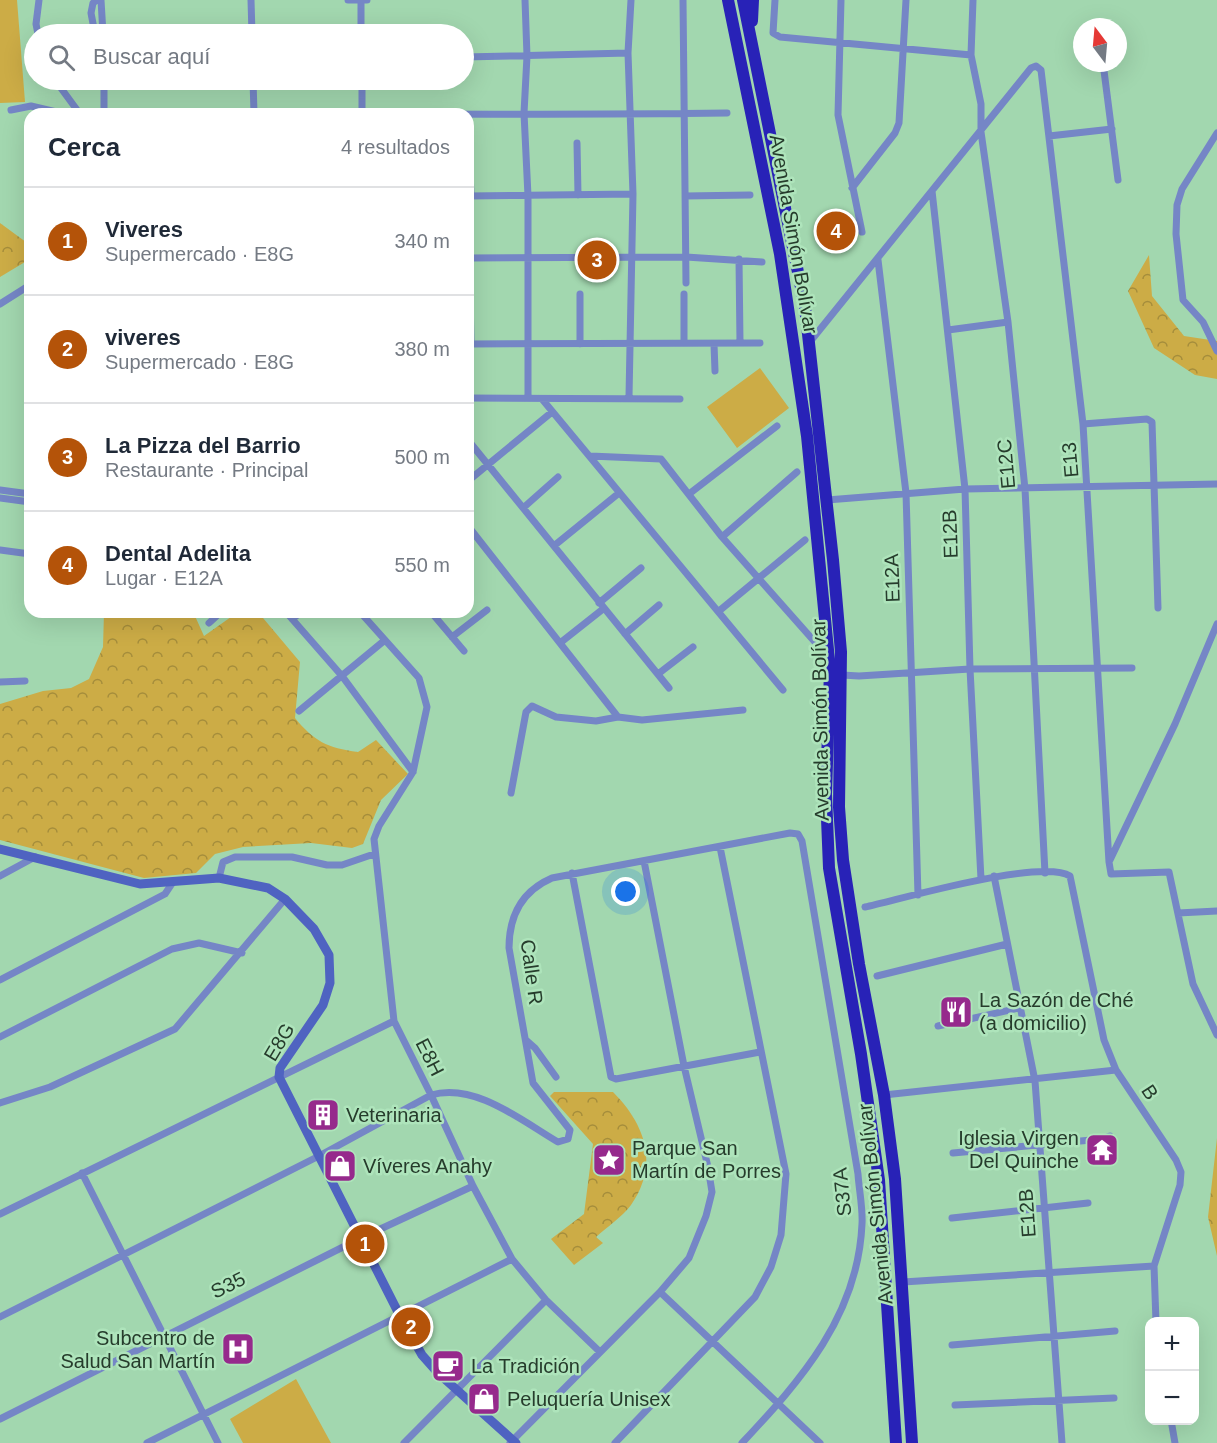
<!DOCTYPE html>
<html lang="es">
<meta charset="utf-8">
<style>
:root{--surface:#fff;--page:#f2f2f3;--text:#1f2937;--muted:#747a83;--line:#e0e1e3;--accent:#b45309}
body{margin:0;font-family:Helvetica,sans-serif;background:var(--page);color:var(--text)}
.controls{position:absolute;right:18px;bottom:18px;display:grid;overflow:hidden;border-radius:12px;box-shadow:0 6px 24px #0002}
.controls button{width:54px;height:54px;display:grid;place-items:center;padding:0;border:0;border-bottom:2px solid var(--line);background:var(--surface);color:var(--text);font:30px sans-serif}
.compass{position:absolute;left:1073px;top:18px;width:54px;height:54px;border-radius:50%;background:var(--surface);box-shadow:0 6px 24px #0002;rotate:344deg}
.you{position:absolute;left:626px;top:892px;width:21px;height:21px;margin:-15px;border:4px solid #fff;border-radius:50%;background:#1a73e8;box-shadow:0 0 0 9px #1a73e833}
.badge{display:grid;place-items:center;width:39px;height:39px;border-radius:50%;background:var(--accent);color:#fff;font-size:20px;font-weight:700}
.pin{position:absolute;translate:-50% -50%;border:3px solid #fff;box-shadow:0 2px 6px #0006}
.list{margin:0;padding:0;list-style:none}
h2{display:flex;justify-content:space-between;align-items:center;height:78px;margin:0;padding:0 24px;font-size:26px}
h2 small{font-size:20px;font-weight:400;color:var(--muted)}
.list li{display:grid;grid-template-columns:39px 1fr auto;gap:18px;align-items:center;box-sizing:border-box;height:108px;padding:0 24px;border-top:2px solid var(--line)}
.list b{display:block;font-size:22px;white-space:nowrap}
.list p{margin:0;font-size:20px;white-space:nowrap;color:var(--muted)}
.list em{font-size:20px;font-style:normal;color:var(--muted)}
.icon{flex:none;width:33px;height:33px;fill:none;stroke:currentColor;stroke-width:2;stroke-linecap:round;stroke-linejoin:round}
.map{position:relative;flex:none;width:1217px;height:1443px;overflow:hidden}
.search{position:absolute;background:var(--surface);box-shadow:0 6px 24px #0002;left:24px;top:24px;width:450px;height:66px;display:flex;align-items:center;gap:15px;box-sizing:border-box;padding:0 21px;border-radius:33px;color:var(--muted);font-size:22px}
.panel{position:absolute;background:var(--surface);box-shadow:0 6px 24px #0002;left:24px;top:108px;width:450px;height:510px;border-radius:18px}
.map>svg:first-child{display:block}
.forest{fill:url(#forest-crowns)}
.pitch{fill:#ccac46}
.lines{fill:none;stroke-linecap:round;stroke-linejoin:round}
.street{stroke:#7586c6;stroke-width:7}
.secondary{stroke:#4f63c1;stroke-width:9}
.highway{stroke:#2822b7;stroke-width:12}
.labels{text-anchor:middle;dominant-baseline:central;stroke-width:5;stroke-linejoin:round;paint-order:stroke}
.street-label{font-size:20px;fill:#263c2c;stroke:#aee4bb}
.poi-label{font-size:20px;fill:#263c2c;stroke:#aee4bb;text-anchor:start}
</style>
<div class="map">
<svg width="1217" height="1443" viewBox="0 0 1217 1443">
<defs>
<pattern id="forest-crowns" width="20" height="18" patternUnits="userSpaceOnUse" patternTransform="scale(1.5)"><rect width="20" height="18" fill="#ccac46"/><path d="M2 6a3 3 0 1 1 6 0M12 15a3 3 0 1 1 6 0" fill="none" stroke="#a58d3b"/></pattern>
</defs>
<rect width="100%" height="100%" fill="#a2d7af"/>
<path class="forest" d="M0,223l30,22v14l-30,18z
M1149,255l3,41 32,40 33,5v38l-22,-4 -41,-27 -26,-57z
M104,612h84l7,4 9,20 34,-24h20l42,50 -5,56c19,23 32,30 63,34l18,-12 32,34 -27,26 -18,44 -11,4 -41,-5 -68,4 -28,7 -19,19 -52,5 -144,-38v-136l43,-13 28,-3 18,-9 14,-32z
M554,1092h59c33,33 46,73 18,113 -9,12 -24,22 -35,32l7,6 -29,22 -23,-26 33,-25 9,-70 -43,-48z
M1217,1138v118l-9,-39z"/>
<path class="pitch" d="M0,0h17l8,102 -25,1z
M760,368l29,40 -52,40 -30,-41z
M296,1379l35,64h-88l-13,-24z"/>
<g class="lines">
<path class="street" d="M101,0l2,34
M251,0l1,34
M348,0h19
M361,0v34
M525,0l2,56 -3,57 4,83v202
M683,0l3,283
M775,0l-2,33 7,4 191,18
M841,0l-3,115 24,117
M973,0l-2,55 10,49v28l27,190 17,167 20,384
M38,34l-2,-10 3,-24
M95,34l-4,-21 2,-10 4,-3
M464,57l164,-4
M1103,63l15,117
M55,80l25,34
M104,80v34
M253,80l1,33
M362,80v34
M11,110l20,-4 34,8
M104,112l45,2
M223,114h77
M312,114c138,0 277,1 415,-1
M1217,133l-35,56 -5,16 -1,29 7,66 20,22 14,29
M1049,136l63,-7
M577,143l1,52
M469,145l2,51
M852,188l43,-55 4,-10 7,-123
M932,191l33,298 5,180 11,210
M468,196l165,-2
M685,196l65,-1
M468,258l218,-1 76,5
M739,259l1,84
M878,260l28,233 12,402
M470,291l1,53
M580,294v50
M684,294v49
M0,304l30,-19
M948,330l60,-8
M809,343l222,-275 5,-2 5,4 42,354 26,438 2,12 58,-2 24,112 24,51
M468,344l292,-1
M714,344l1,27
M629,397l4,-203 -5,-141 3,-53
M468,398l212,1
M542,399l241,291
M1083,424l64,-5 5,3 6,186
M468,440l201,248
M590,456l71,3 61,78 92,104 14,4
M468,481l84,-69
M0,490l30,4
M689,494l88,-68
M0,498l30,4
M827,500l138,-11 252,-5
M523,508l35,-31
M468,526l150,191
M722,537l75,-65
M555,545l64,-52
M0,550l30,4
M599,603l42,-35
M719,611l86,-71
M286,612l56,64 71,96
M360,612l59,66 8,29 -14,65 -34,54 -5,13 20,182 37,74 42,91 39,73 34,41 54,52
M431,612l33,39
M292,619l10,-7
M209,623l12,-11
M625,634l34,-29
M452,637l35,-27
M560,643l43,-34
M658,674l35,-27
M842,675l17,1 111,-7 162,-1
M0,682l25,-1
M299,711l86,-71
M511,793l15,-81 6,-6 24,11 40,4 22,-4 24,3 101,-10
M1110,860l65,-136 42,-100
M572,873l39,204 5,2 144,-27
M0,876l35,-19
M994,876l41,205 27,362
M219,878l4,-16 12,-5h57l35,8h15l32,-11
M865,907c37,-8 176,-49 205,-31l34,164 12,30 60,90 5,12 -1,13 -26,81 2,56
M1178,913l39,-2
M877,976l130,-32
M0,980l165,-86 8,-12
M938,1026l81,-18
M0,1037l172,-88 27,-6 43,10
M526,1040l9,8 21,29
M884,1095l232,-25
M0,1103l50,-16 125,-58 110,-130
M953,1153l149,-14 8,-3
M82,1173l136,270
M0,1214l394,-193
M952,1218l136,-15
M903,1282l251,-16
M660,1292l160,151
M0,1317l319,-161 112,-61c44,-13 91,26 127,47l10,-3 2,-9 -37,-47 -24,-135c0,-32 13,-57 43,-70l238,-45 8,1 4,7 56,333c1,16 5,34 4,50 -4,92 -61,156 -120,219
M952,1345l163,-14
M955,1405l159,-7
M0,1419l361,-181 112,-52
M1171,1420l4,23
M147,1443l365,-184
M404,1443l142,-143
M510,1443l150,-151 29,-34 17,-42 6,-24 -4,-25 -24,-101 -40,-205
M615,1443l140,-146 16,-30 10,-32 5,-61 -66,-327"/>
<path class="secondary" d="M0,849l140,35 79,-6 49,10 17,11 29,30 15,26 1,28 -7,22 -43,63 -1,9 120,237 23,41 16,18 78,70"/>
<path class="highway" d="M728,0l52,254 27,182 23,234 -4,124 3,74 32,186 18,126 17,263
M743,0l62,307 28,253 8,92 -2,155 4,53 16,104 25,131 11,84 17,264
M752,21l1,-21"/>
</g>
<defs>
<g id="restaurant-square" transform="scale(1.725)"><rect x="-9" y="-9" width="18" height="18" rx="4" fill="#962a8c" stroke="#aee4bb"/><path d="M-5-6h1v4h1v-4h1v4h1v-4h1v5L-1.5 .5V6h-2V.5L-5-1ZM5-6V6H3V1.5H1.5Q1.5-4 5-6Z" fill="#fff"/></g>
<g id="building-square" transform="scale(1.725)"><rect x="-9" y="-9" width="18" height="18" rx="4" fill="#962a8c" stroke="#aee4bb"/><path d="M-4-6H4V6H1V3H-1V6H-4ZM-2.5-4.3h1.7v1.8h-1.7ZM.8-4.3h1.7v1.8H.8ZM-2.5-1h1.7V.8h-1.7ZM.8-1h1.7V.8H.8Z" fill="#fff"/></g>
<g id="temple-square" transform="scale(1.725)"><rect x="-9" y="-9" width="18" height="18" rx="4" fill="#962a8c" stroke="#aee4bb"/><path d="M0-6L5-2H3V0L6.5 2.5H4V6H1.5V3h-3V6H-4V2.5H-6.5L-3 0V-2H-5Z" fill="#fff"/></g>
<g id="sight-square" transform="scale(1.725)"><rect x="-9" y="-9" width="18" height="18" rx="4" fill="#962a8c" stroke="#aee4bb"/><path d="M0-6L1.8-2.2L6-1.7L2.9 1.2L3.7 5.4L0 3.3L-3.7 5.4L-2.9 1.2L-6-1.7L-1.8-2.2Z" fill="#fff"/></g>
<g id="shop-square" transform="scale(1.725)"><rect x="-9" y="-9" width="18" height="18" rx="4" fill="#962a8c" stroke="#aee4bb"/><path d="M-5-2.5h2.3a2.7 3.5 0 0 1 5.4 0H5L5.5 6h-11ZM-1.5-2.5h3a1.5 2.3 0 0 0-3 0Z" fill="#fff"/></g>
<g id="hospital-square" transform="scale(1.725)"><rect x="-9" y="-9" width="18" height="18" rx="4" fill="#962a8c" stroke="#aee4bb"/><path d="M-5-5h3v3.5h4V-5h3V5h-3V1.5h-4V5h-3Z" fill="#fff"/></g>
<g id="cafe-square" transform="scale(1.725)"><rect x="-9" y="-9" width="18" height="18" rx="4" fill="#962a8c" stroke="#aee4bb"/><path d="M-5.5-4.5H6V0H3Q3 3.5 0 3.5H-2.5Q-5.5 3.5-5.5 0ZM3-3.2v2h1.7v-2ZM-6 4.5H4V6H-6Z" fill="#fff"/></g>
</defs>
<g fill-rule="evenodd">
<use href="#restaurant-square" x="956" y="1012"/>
<use href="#building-square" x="323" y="1115"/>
<use href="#temple-square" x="1102" y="1150"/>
<use href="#sight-square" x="609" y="1160"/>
<use href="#shop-square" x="340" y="1166"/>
<use href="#hospital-square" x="238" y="1349"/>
<use href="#cafe-square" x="448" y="1366"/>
<use href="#shop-square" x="484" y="1399"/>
</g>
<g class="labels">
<g class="street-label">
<text transform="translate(794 234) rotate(80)">Avenida Simón Bolívar</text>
<text transform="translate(1070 460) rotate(-95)">E13</text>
<text transform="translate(1006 464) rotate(-95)">E12C</text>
<text transform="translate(950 534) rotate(-92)">E12B</text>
<text transform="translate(892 578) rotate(-92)">E12A</text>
<text transform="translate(820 720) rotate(-91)">Avenida Simón Bolívar</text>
<text transform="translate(532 972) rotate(82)">Calle R</text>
<text transform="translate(279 1042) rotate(-59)">E8G</text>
<text transform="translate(430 1057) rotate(63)">E8H</text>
<text transform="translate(1150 1092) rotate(57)">B</text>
<text transform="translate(842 1192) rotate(-96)">S37A</text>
<text transform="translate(875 1204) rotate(-96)">Avenida Simón Bolívar</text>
<text transform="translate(1027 1213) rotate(-94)">E12B</text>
<text transform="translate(228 1285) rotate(-26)">S35</text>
</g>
<g class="poi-label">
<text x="979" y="1000">La Sazón de Ché<tspan x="979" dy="23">(a domicilio)</tspan></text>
<text x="346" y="1115">Veterinaria</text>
<text x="1079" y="1138" text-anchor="end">Iglesia Virgen<tspan x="1079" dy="23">Del Quinche</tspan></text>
<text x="632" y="1148">Parque San<tspan x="632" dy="23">Martín de Porres</tspan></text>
<text x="363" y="1166">Víveres Anahy</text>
<text x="215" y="1338" text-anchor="end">Subcentro de<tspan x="215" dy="23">Salud San Martín</tspan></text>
<text x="471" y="1366">La Tradición</text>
<text x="507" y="1399">Peluquería Unisex</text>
</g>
</g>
</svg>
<div class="controls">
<button>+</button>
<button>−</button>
</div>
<svg class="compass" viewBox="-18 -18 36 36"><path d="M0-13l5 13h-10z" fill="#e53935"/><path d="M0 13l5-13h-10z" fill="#747a83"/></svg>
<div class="you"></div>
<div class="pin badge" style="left:365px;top:1244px">1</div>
<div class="pin badge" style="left:411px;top:1327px">2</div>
<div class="pin badge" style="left:597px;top:260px">3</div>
<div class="pin badge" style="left:836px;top:231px">4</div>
<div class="search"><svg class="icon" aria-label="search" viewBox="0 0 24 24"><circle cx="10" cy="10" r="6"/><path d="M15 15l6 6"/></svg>Buscar aquí</div>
<section class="panel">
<h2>Cerca<small>4 resultados</small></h2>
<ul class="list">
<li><span class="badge">1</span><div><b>Viveres</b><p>Supermercado · E8G</p></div><em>340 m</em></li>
<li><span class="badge">2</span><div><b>viveres</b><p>Supermercado · E8G</p></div><em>380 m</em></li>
<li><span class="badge">3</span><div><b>La Pizza del Barrio</b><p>Restaurante · Principal</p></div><em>500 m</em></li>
<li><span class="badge">4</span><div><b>Dental Adelita</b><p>Lugar · E12A</p></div><em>550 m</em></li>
</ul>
</section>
</div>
